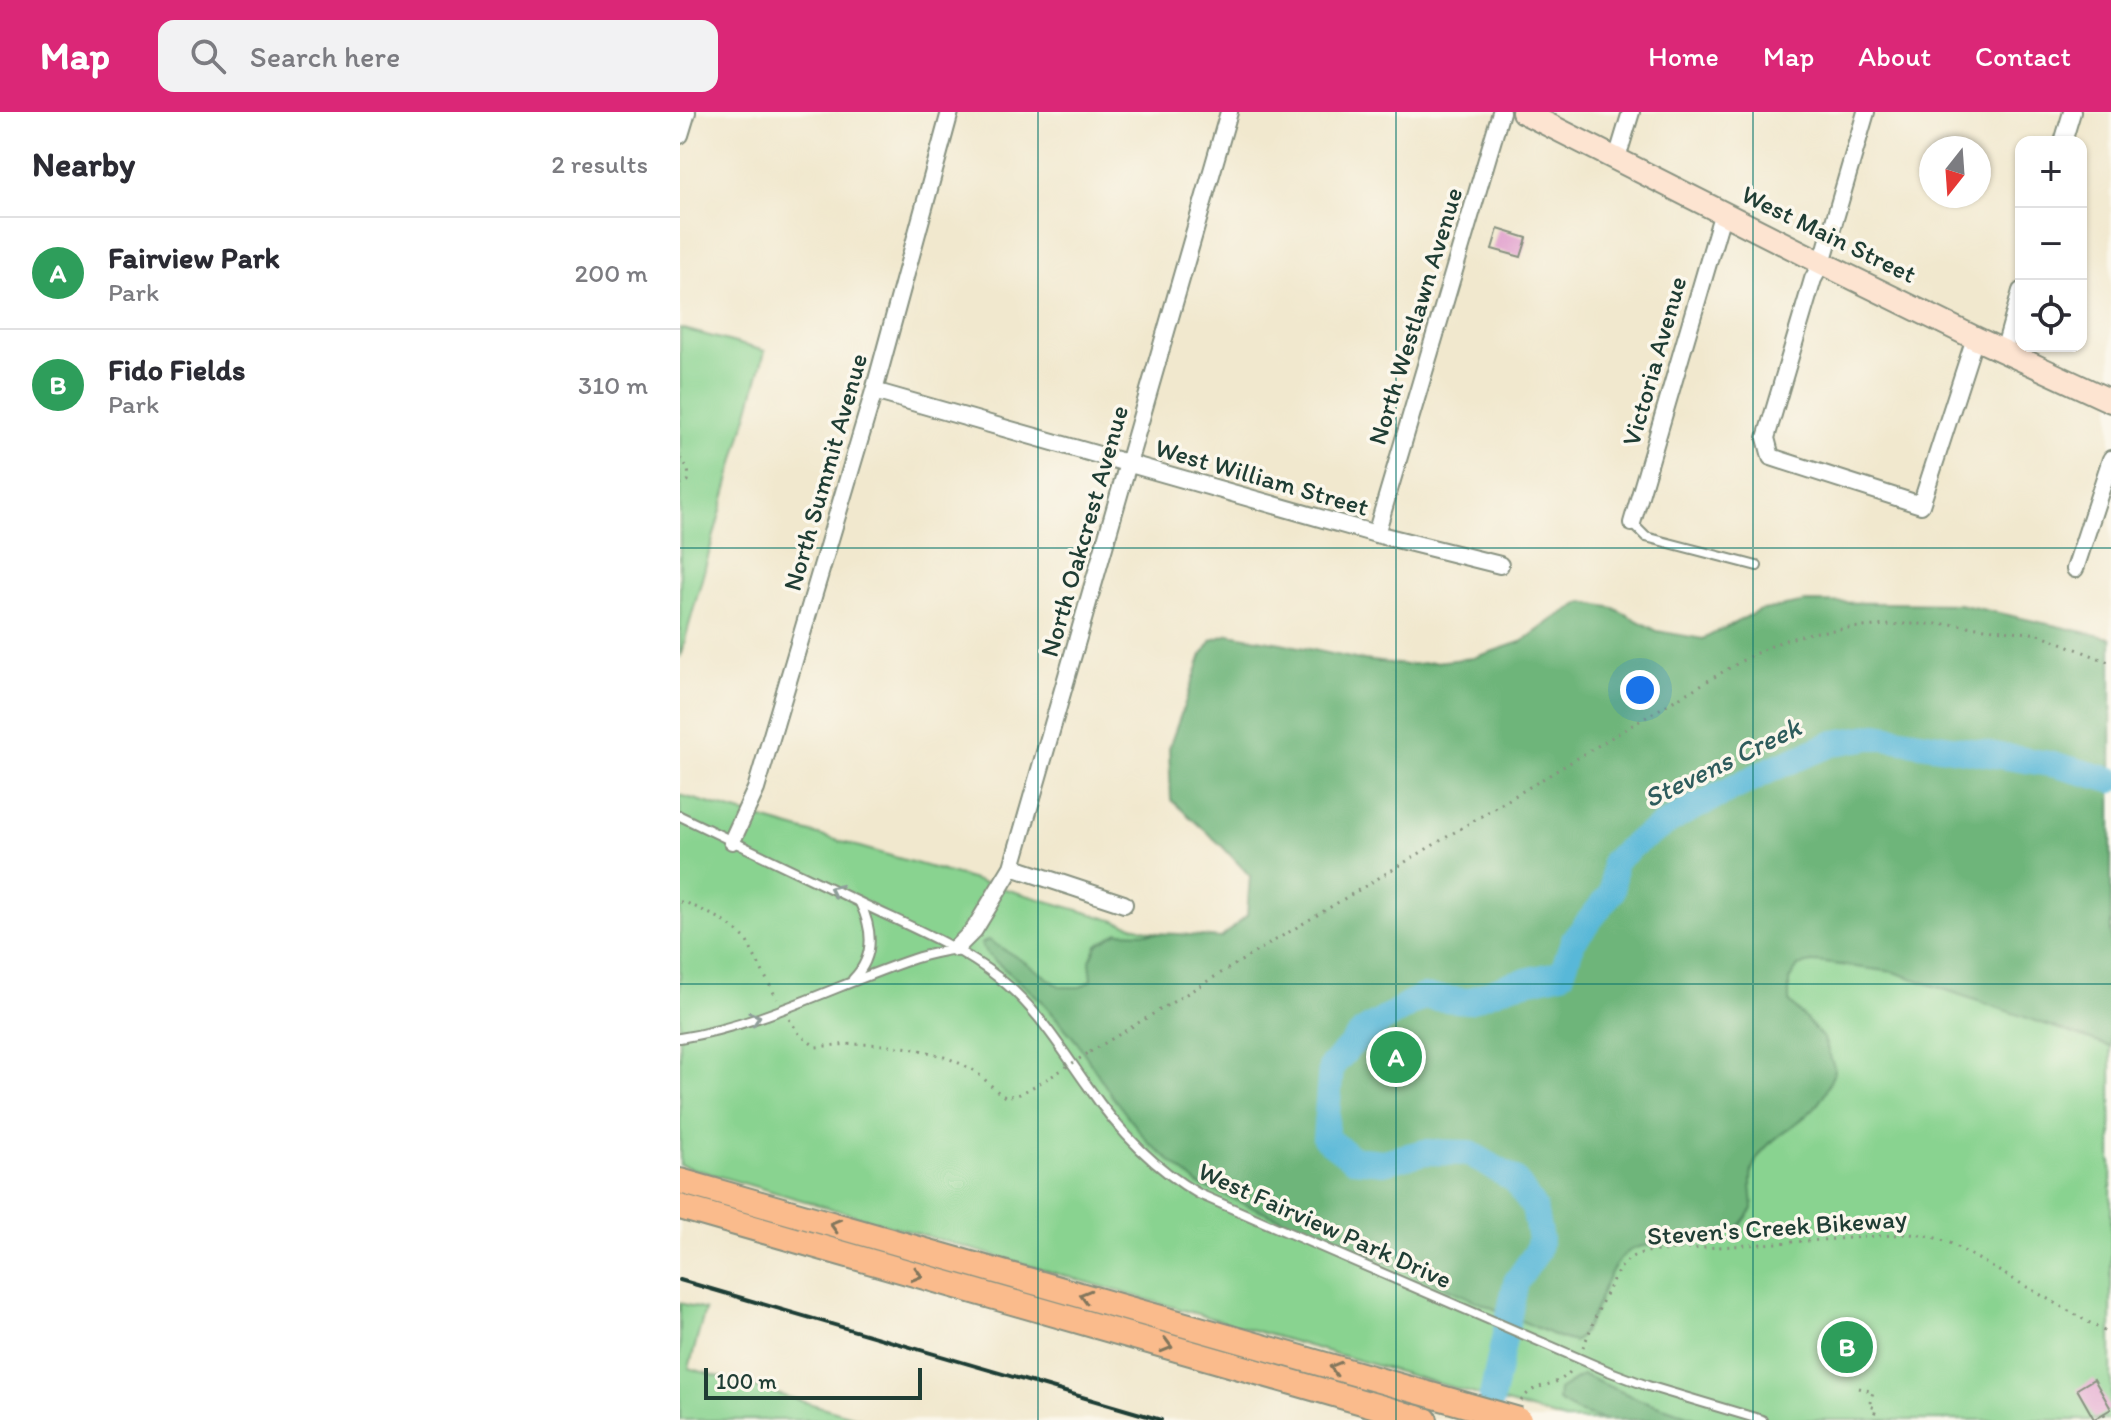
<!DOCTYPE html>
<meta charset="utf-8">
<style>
:root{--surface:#fff;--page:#f2f2f3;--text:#2b2b33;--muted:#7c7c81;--line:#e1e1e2;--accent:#db2777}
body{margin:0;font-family:Itim,sans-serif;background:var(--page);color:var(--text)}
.controls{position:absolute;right:24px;top:24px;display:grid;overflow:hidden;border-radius:16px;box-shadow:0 2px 6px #0004}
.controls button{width:72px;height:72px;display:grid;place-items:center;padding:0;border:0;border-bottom:2px solid var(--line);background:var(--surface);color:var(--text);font:40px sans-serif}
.compass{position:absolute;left:1239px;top:24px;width:72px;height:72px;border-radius:50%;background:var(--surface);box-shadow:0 2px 6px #0004;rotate:197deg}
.scale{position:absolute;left:24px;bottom:20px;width:218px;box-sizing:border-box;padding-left:8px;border:4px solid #1f3d34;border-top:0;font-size:22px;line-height:28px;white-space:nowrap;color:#1f3d34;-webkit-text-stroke:6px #fbf7ec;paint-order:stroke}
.you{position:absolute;left:960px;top:578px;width:28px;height:28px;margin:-20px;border:6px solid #fff;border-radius:50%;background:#1a73e8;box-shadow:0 0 0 12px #1a73e833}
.badge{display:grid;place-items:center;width:52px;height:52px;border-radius:50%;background:var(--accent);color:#fff;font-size:26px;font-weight:700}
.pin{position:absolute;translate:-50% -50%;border:4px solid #fff;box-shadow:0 2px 8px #0006}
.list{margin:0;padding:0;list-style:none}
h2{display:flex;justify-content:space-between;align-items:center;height:104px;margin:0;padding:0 32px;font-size:34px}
h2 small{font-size:26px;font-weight:400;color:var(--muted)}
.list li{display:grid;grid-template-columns:52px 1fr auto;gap:24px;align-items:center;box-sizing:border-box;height:112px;padding:0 32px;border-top:2px solid var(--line)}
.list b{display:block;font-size:30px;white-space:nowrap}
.list p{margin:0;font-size:26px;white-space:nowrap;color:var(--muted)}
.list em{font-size:26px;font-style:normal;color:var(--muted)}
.icon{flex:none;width:44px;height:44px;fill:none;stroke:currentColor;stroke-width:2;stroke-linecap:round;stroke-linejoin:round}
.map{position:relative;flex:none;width:1431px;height:1308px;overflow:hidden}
header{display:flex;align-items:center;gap:48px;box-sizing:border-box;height:112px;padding:0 40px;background:var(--accent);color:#fff}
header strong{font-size:38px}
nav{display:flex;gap:44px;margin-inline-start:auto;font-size:28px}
.search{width:560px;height:72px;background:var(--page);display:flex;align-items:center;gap:20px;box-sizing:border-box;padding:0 28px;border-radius:16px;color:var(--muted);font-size:30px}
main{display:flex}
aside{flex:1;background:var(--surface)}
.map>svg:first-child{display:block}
.green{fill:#89d390;stroke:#548862;stroke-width:2}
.forest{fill:#6eb57a;stroke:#467957;stroke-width:2}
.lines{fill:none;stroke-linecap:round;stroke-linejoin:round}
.river{stroke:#59b8d8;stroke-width:26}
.building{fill:#e09bcc}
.lane-casing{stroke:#889281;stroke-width:12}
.street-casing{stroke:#889281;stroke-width:20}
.secondary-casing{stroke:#889281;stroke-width:26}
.primary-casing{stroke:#889281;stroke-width:28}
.path{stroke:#889281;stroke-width:3;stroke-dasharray:2 6;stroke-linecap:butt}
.lane{stroke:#fff;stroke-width:8}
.street{stroke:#fff;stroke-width:16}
.secondary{stroke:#fde4d1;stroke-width:22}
.primary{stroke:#fabb8c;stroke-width:24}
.rail{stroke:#1f3d34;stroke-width:4}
.primary-bridge-casing{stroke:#889281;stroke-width:28;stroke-linecap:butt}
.path-bridge{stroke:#889281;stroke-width:3;stroke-dasharray:2 6;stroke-linecap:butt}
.primary-bridge{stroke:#fabb8c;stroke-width:24}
.oneway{stroke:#8f9e9a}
.oneway2{stroke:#82765c}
.grid{fill:none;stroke:#0f766e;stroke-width:2;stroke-opacity:0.55}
.labels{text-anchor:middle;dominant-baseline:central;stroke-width:7;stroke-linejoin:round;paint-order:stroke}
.street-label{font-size:26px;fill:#1f3d34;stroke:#fbf7ec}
.water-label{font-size:28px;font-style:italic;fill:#2e5c5d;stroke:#fbf7ec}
</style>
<header>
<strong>Map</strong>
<div class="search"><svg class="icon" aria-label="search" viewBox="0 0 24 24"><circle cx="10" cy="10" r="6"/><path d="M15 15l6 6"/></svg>Search here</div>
<nav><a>Home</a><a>Map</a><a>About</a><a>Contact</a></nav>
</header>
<main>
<aside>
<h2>Nearby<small>2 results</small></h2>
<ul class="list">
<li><span class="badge" style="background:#2e9e5b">A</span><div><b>Fairview Park</b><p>Park</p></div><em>200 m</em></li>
<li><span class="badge" style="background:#2e9e5b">B</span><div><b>Fido Fields</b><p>Park</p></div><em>310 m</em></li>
</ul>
</aside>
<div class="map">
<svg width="1431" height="1308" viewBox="0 0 1431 1308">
<rect width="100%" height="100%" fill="#fbf7ec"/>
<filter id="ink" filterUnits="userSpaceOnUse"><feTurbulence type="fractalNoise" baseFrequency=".0125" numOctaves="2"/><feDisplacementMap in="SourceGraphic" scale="16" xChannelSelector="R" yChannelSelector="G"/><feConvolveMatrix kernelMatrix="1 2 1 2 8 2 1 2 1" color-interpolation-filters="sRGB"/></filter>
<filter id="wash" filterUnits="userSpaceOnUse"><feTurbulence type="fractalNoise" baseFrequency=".006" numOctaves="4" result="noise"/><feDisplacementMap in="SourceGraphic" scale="32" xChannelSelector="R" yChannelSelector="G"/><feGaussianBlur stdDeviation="1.8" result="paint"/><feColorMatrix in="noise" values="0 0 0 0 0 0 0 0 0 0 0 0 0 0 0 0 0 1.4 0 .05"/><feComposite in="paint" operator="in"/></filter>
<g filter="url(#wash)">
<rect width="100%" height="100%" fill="#f1e8ce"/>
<path class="green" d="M0,216l85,23 -85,307z
M1431,532v776h-546l-885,-255v-370l533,154z
M0,1191l25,7 -16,58 177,52h-186z"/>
<path class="forest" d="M903,490l31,6 43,23 46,8 55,-28 48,-9 153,2 152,34v409l-217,-75 -77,-10 -19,4 -9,14v21l35,38 11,31c-7,17 -12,31 -26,43 -19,18 -50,30 -57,58 -3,11 1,26 1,38 -5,6 -10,15 -16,19 -22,13 -48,15 -73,16 -11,1 -26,1 -36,8 -29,22 -28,69 -54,90l-14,-4 -140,-62 -221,-91 -50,-42 -37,-47 -35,-54 -36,-42 -54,-46 -6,-10 7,-4 38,23 35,24h19l12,-7 -2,-19 7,-16 21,-13 61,2 42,4 26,-23 3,-39 -29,-31 -50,-45 -2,-52 33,-93 10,-15 17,-6 52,9 74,16 51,6 67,-7 50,-17 32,-23z
M903,1263l55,24 65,21h-98l-27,-8 -20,-11 1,-11z"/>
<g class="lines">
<path class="river" d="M807,1308l29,-138 21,-30 3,-13 -6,-31 -19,-28 -46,-27 -44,-1 -42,10 -30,-3 -28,-21 6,-71 32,-35 59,-35 46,4 44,-17 50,-11 11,-32 39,-49 2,-31 24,-20 47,-29 89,-44 60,-25 43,-7 179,29 55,15"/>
</g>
<g id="blocks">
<path class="building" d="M818,117l29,9 -6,19 -29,-8z
M1414,1267l17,30 -17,10 -17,-30z"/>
</g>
</g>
<g filter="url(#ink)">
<use href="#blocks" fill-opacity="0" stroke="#889281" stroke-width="2"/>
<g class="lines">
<g class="lane-casing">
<path id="lane" d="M952,411l14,14 111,29
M0,704c60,29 120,58 181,87 47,23 96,42 138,75 37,29 61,69 88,107 30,44 66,83 112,109l409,177 40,15 114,34
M173,867c22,-22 20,-49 7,-76
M0,926c82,-13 156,-53 233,-79 14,-5 28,-7 42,-10"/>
</g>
<g class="street-casing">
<path id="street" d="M1186,0l-44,151 -9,16 -47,159 5,19 150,48 54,-167
M0,23l7,-23
M1383,30l9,-30
M937,46l14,-46
M1324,239l17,-60
M194,279l502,143 124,31
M952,411l91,-311
M696,422l125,-422
M1395,457l36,-110
M52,729l24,-52 118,-398 76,-279
M332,755l112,37
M276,836l18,-18 38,-63 217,-755"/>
</g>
<g class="secondary-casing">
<path id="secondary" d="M843,0l299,151 153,75 136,63"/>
</g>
<g class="primary-casing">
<path id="primary" d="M0,1069l730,208
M0,1095l745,213"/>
</g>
<path class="path" d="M0,372l8,-3c2,-10 -1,-15 -7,-22
M0,790h5l36,17 24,19 32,61
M109,907l11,16 16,12c51,-6 108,-4 155,22 12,7 22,20 34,28l15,-3 32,-18
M410,940l539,-325 121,-71 32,-15 29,-8 37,-5 56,-4h46l89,10 72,29
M903,1235c10,-22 27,-72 45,-87 4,-4 11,-6 17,-8l264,-18 21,2 20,7 161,92
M1179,1276l14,4 -4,14 7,2 -3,12
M841,1289c15,-22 36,-10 52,-33
M1424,1302l3,6"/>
<use href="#lane" class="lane"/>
<use href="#street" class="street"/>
<use href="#secondary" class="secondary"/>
<use href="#primary" class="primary"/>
<path class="rail" d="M0,1168l481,140"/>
<g class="primary-bridge-casing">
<path id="primary-bridge" d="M730,1277l109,31"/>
</g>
<path class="path-bridge" d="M372,964l38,-24"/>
<use href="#primary-bridge" class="primary-bridge"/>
</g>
<defs><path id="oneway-chevron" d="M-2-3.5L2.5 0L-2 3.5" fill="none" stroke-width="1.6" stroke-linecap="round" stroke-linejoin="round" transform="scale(2)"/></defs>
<g class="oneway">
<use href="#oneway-chevron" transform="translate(155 778) rotate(-154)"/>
<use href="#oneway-chevron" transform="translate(75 906) rotate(-18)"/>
</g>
<g class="oneway2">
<use href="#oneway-chevron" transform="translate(155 1113) rotate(-164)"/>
<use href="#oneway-chevron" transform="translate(237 1163) rotate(16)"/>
<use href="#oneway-chevron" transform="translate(405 1184) rotate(-164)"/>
<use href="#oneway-chevron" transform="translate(487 1234) rotate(16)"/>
<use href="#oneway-chevron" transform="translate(655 1256) rotate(-164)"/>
</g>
</g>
<path class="grid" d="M358,0v1308M716,0v1308M1073,0v1308M0,436h1431M0,872h1431"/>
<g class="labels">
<g class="street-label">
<text transform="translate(1149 122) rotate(26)">West Main Street</text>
<text transform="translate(735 204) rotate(-73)">North Westlawn Avenue</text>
<text transform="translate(974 249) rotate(-74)">Victoria Avenue</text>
<text transform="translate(145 360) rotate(-74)">North Summit Avenue</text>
<text transform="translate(582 365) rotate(16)">West William Street</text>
<text transform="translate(404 419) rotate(-74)">North Oakcrest Avenue</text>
<text transform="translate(645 1113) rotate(24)">West Fairview Park Drive</text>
<text transform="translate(1097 1115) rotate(-4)">Steven's Creek Bikeway</text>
</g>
<g class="water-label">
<text transform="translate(1042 650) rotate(-26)">Stevens Creek</text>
</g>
</g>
</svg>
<div class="controls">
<button>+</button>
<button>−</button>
<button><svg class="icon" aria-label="locate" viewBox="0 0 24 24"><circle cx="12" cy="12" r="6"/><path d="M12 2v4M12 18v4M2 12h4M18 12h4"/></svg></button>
</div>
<svg class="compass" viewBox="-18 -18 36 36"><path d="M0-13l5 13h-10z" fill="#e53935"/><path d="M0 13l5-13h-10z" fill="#7c7c81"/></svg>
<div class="scale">100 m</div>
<div class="you"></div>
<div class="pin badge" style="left:716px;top:945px;background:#2e9e5b">A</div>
<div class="pin badge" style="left:1167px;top:1235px;background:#2e9e5b">B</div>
</div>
</main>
